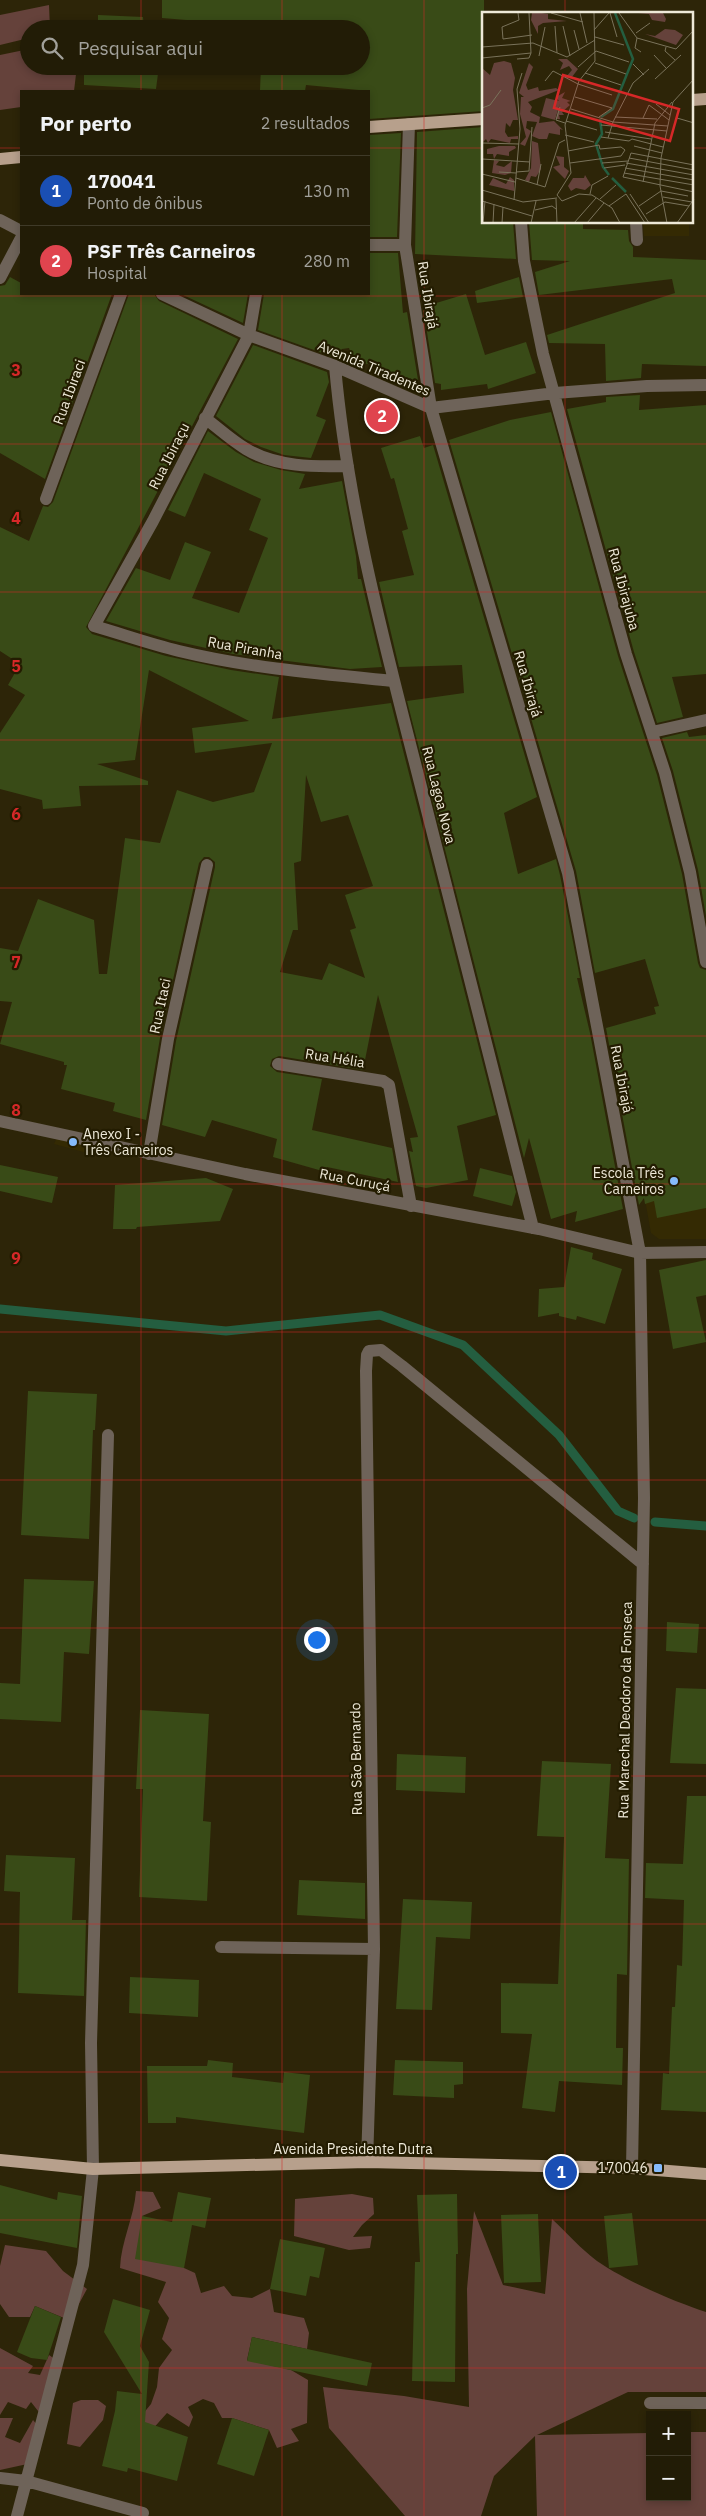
<!DOCTYPE html>
<html lang="pt">
<meta charset="utf-8">
<style>
:root{--surface:#221c06;--page:#2a2510;--text:#f1f3f6;--muted:#a2a19b;--line:#3f3a28;--accent:#1a73e8}
body{margin:0;font-family:"IBM Plex Sans",sans-serif;background:var(--page);color:var(--text)}
.controls{position:absolute;right:15px;bottom:15px;display:grid;overflow:hidden;border-radius:0px;box-shadow:0 2px 8px #0003}
.controls button{width:45px;height:45px;display:grid;place-items:center;padding:0;border:0;border-bottom:1px solid var(--line);background:var(--surface);color:var(--text);font:25px sans-serif}
.you{position:absolute;left:316px;top:1639px;width:18px;height:18px;margin:-12px;border:4px solid #fff;border-radius:50%;background:#1a73e8;box-shadow:0 0 0 8px #1a73e833}
.badge{display:grid;place-items:center;width:32px;height:32px;border-radius:50%;background:var(--accent);color:#fff;font-size:16px;font-weight:700}
.pin{position:absolute;translate:-50% -50%;border:2px solid #fff;box-shadow:0 1px 5px #0006}
.list{margin:0;padding:0;list-style:none}
h2{display:flex;justify-content:space-between;align-items:center;height:65px;margin:0;padding:0 20px;font-size:21px}
h2 small{font-size:16px;font-weight:400;color:var(--muted)}
.list li{display:grid;grid-template-columns:32px 1fr auto;gap:15px;align-items:center;box-sizing:border-box;height:70px;padding:0 20px;border-top:1px solid var(--line)}
.list b{display:block;font-size:19px;white-space:nowrap}
.list p{margin:0;font-size:16px;white-space:nowrap;color:var(--muted)}
.list em{font-size:16px;font-style:normal;color:var(--muted)}
.icon{flex:none;width:28px;height:28px;fill:none;stroke:currentColor;stroke-width:2;stroke-linecap:round;stroke-linejoin:round}
.map{position:relative;flex:none;width:706px;height:2516px;overflow:hidden}
.search{position:absolute;background:var(--surface);box-shadow:0 2px 8px #0003;left:20px;top:20px;width:350px;height:55px;display:flex;align-items:center;gap:12px;box-sizing:border-box;padding:0 18px;border-radius:28px;color:var(--muted);font-size:19px}
.panel{position:absolute;background:var(--surface);box-shadow:0 2px 8px #0003;left:20px;top:90px;width:350px;height:205px;border-radius:0px}
.map>svg:first-child{display:block}
.built{fill:#342a03}
.green{fill:#65423b}
.lines{fill:none;stroke-linecap:round;stroke-linejoin:round}
.stream{stroke:#245e40;stroke-width:9}
.building{fill:#394b17;fill-rule:evenodd}
.minor{stroke:#6e6359;stroke-width:12}
.major{stroke:#b7a08c;stroke-width:12}
.grid{fill:none;stroke:#d62828;stroke-width:1;stroke-opacity:0.55}
.poi-dot{fill:#86bbfb;stroke:#231c01;stroke-width:2}
.labels{text-anchor:middle;dominant-baseline:central;stroke-width:4.5;stroke-linejoin:round;paint-order:stroke}
.street-label{font-size:14px;fill:#eee9d8;stroke:#231c01}
.poi-label{font-size:14px;fill:#eee9d8;stroke:#231c01;text-anchor:end}
.inset-river{fill:none;stroke:#245e40;stroke-width:2.5}
.inset-road{fill:none;stroke:#7a735b;stroke-width:1}
.view{fill:#d62828;fill-opacity:0.15;stroke:#d62828;stroke-width:2.5}
.inset-edge{fill:none;stroke:#eee9d8;stroke-width:2.5}
.grid-label{font-size:16px;text-anchor:middle;font-weight:bold;fill:#d62828;stroke:#231c01;stroke-width:4.5;stroke-linejoin:round;paint-order:stroke}
</style>
<div class="map">
<svg width="706" height="2516" viewBox="0 0 706 2516">
<rect width="100%" height="100%" fill="#2d2508"/>
<path class="built" d="M643,223h46v13h-45z
M706,1120v119h-47l-8,-6 -19,-105z
M60,1131l32,9 -5,13 -33,-9z"/>
<path class="green" d="M49,5l1,24h-21v9l-29,7v-30z
M29,49v17h48l-3,25h-53v16l-21,3v-55z
M136,2191l17,1 8,16 -19,8 42,52 11,5 6,20 23,-7 8,10 20,2 18,-9 4,23 30,6 5,15 -2,16 -55,-12 -5,23 44,10 17,10 -1,43 -16,6 8,12 -22,7 -8,-18 -37,-12h-10l-8,-15 -11,-4 -15,8 5,10 -4,10 -22,-14 -17,19 -12,33 4,-50 9,-11 6,-17 2,-19 13,-18 -10,-11 7,-21 -11,-16 8,-20 -46,-14c1,-27 14,-50 16,-77z
M352,2194l21,4 1,16 -12,11 -9,12 19,-1 -2,12 -21,2 -55,-14 1,-37z
M474,2211l29,74 42,9 7,-75c15,14 29,30 45,42 27,19 78,41 109,51v80h-78l-91,43 113,-2v64h37v-65h19v84h-169l-2,-80 -41,40 -13,40h-76l-76,-88 -6,-41 81,9 65,11 -2,-118z
M5,2245l41,6 17,20 24,18 -13,24 -10,5 -29,-12 -5,11h-21l-9,-13v-38z
M0,2348l33,18 -5,7 12,2 9,-20 13,9 -20,52 -11,-14 -5,7 -18,-7 -8,13z
M81,2400h17l8,6 -3,14 -23,27 -13,-3 6,-41z
M0,2418h13l-8,19 15,6 13,-23 11,13 -12,30 -32,7z"/>
<g class="lines">
<path class="stream" d="M0,1309l226,22 154,-16 83,30 96,90 59,76 16,7
M655,1522l51,4"/>
</g>
<path class="building" d="M162,0h322v111l-115,8v-28l-63,-6 -1,6 -45,-1 1,-24h100v-37h-151l1,-7 -49,-4z
M98,15l45,2 1,12h-46z
M84,66h75l-3,23 -72,-4z
M484,127v95h29l3,37 -101,-5 2,-122z
M401,133l-4,104h-28v-102z
M529,222h54v7l45,1 1,11 4,6v10l73,3v106l-64,-2 -1,14 -35,3 -1,-37 -56,-1 -2,-8 128,-42 -3,-14 -133,16 -4,-23 35,-11 -38,-1z
M369,253h29l5,60 4,-1 11,68 -39,-4 1,-10 -26,-4 -5,-14 -7,1v11l-84,-30 6,-36h105z
M10,277l11,6v11h91l-67,185 -45,-26v-167l5,-1z
M519,277l4,20 -46,6 -2,-12z
M129,294h25l5,7 79,38 -152,288 6,7 74,22 65,14 48,7 -7,42 119,-16 105,412 -39,11 11,54 -42,8 -10,-2 -7,-35 4,1 -3,-14 8,-1 -40,-142 -15,75 -84,-14 -7,3 -2,7 7,6 45,7 -10,51 80,18 6,34 -71,-15 -1,5 -53,-15 4,-18 -65,-19 -7,17 -43,-12 14,-84 39,-174v-5l-6,-5h-5l-5,6 -39,175 -14,82 -33,-9 2,-8 -54,-14 6,-24h-3v-3l-64,-18 12,-42 -12,-1v-53l18,3 20,-52 56,21 5,54h8l18,-136 35,5 17,-53 36,12 41,-10 18,-49 -77,10 -3,-25 57,-7 -100,-51 -14,90 -38,4 51,17v4l-69,1 2,20 -38,3 -1,-9 -42,-11v-56l25,-38 -17,-10 12,-21 -20,-13v-124l29,14 14,-35 5,1 5,-5zM306,775l15,47 27,-7 25,71 -28,9 11,33 -6,2 15,48 -36,-15 -7,17 -42,-8 13,-42h5l-4,-67 7,-2z
M181,294h67l-5,29z
M466,294l19,61 41,-13 10,31 -48,16 -1,-5 -46,6v-6l-6,-1 -12,-76z
M253,345l74,27 2,10 -13,34 10,4 -15,38 -27,-3 -23,-8 -16,-8 -29,-23z
M640,395l-1,15 67,-5v269l-34,3 11,40 -26,6 -23,-71 -67,-243 39,-7v-5z
M551,412l67,244 39,119 25,99 16,89 2,5 6,2v238l-49,10 -3,-17 -9,3 -1,-6 -5,7 -33,-177 50,-14 -2,-7 5,-1 -14,-47 -50,14 -19,-102 -127,-431 61,-20z
M208,431l28,21 18,10 27,8 24,4 -6,15 43,-8 14,75 2,23h3l21,88 -32,2 -117,-15 -63,-14 -64,-19 30,-53 34,12 15,-38 26,10 -19,46 47,15 29,-75 -19,-8 12,-31 -57,-26 -19,44 -17,-7z
M420,436l4,12 9,-3 104,352 -33,16 14,61 38,-15 4,16 20,103h-3l13,55 33,176 -48,13 2,-11 -26,8 -22,-81 -5,20 -117,-457 57,-8 -2,-28 -63,2 -20,-85 35,-7 -12,-44 6,-2 -14,-51 -3,1 -10,-31z
M687,732l2,5 17,-2v181l-8,-46 -25,-99 -11,-33z
M0,1165l58,12 -6,26 -52,-12z
M480,1168l32,8 4,16 -4,14 -39,-10z
M206,1178l27,11 -13,32 -83,6 -1,2h-23l2,-44z
M571,1247l22,6 -1,6 30,10 -17,55 -28,-8 -1,4 -17,-4v-3l-21,4 1,-28 25,-2z
M706,1260v35l-10,2 10,45 -33,7 -14,-79z
M28,1391l69,3 -2,36h-2l-4,109 -68,-4z
M24,1579l70,2 -5,73 -25,-2 -3,70 -61,-3v-36l20,1z
M667,1622l32,2 -2,29 -31,-2z
M676,1688l30,1v75l-36,-1z
M140,1710l69,4 -6,107 8,1 -4,79 -68,-4 4,-108h-7z
M397,1754l69,3 -1,36 -69,-3z
M542,1761l69,3 -6,94 24,1 -2,116 -10,-1 -1,74h7l-1,37 -63,-4 -4,31 -33,-4 10,-74 -31,-1v-50l57,1 6,-147 -27,-1z
M687,1796h19v316l-45,-2 2,-37 6,1 3,-67h3l2,-42 5,1 2,-66 -39,-2 1,-35 37,1z
M6,1855l69,3 -3,62h14l-2,76 -66,-3 2,-101 -16,-1z
M299,1880l66,3v36l-68,-4z
M403,1899l69,3 -2,37 -34,-2 -4,73 -36,-1z
M130,1977l69,3 -1,37 -69,-4z
M208,2060l25,3 -1,14 51,6 1,-11 26,3 -6,58 -128,-16v6h-28l-1,-57h60z
M395,2060l68,2v22l-9,1v13l-61,-3z
M0,2185l57,15 1,-8 24,4 -5,52 -77,-15z
M178,2192l33,6 -6,30 -13,-3 -8,43 -49,-9 7,-43 30,6z
M457,2194l1,60h-2l-1,128 -43,-1 3,-119h5l-3,-67z
M632,2213l6,52 -29,3 -5,-52z
M538,2214l3,68 -37,1 -3,-68z
M280,2239l45,9 -6,30 -9,-2 -4,20 -36,-7z
M113,2299l37,11 -10,36 9,16 -4,60 43,15 -11,44 -49,-13 -1,4 -25,-6 13,-55 2,-20 25,3 -38,-62z
M35,2306l26,11 -14,43 -16,-2 -14,-6z
M252,2337l120,26 -5,23 -120,-25z
M232,2418l37,12 -15,46 -37,-12z"/>
<g class="lines">
<path class="minor" d="M409,124l-4,121 26,163 137,465 72,380 4,245 -12,670
M0,220l21,11
M521,222l3,39 19,93 83,300 39,119 25,99 16,90
M636,222l1,18
M369,245h36
M0,278l21,-40
M162,294l87,41 86,31 96,42 124,-15 92,-7 59,-1
M256,294l-7,41 -96,186 -59,105c28,8 56,18 85,25 70,17 143,23 215,30
M335,366c12,137 48,272 82,405 39,152 78,304 116,457
M205,418c13,10 26,22 41,31 30,18 68,18 102,17
M46,499l75,-205
M652,732l54,-12
M278,1064l105,17 6,4 22,121
M0,1121l245,53 294,55 101,24 66,-1
M149,1154l19,-115 39,-174
M221,1947l153,2
M367,2162l7,-213 -8,-578 1,-16 2,-4 12,-1 21,16 241,198
M650,2403h56
M0,2478l26,3 117,32
M17,2516l66,-251 10,-96 -2,-126 17,-608"/>
<path class="major" d="M692,100l14,-1
M369,127l114,-8
M0,159l21,-2
M0,2160l93,9 274,-7 265,6 74,6"/>
</g>
<path class="grid" d="M141,0v29M282,0v29M424,0v2516M565,0v14M141,66v25M282,66v25M0,148h21M369,148h114M692,148h14M565,222v2294M141,294v2222M282,294v2222M0,296h706M0,444h706M0,592h706M0,740h706M0,888h706M0,1036h706M0,1184h706M0,1332h706M0,1480h706M0,1628h706M0,1776h706M0,1924h706M0,2072h706M0,2220h706M0,2368h706"/>
<g class="poi-dot">
<circle cx="73" cy="1142" r="5"/>
<circle cx="674" cy="1181" r="5"/>
<rect x="653" y="2163" width="10" height="10" rx="2.5"/>
</g>
<g class="labels">
<g class="street-label">
<text transform="translate(428 295) rotate(81)">Rua Ibirajá</text>
<text transform="translate(374 368) rotate(23)">Avenida Tiradentes</text>
<text transform="translate(69 392) rotate(-70)">Rua Ibiraci</text>
<text transform="translate(169 456) rotate(-63)">Rua Ibiraçu</text>
<text transform="translate(624 589) rotate(75)">Rua Ibirajuba</text>
<text transform="translate(245 648) rotate(10)">Rua Piranha</text>
<text transform="translate(528 684) rotate(74)">Rua Ibirajá</text>
<text transform="translate(439 795) rotate(76)">Rua Lagoa Nova</text>
<text transform="translate(160 1006) rotate(-78)">Rua Itaci</text>
<text transform="translate(335 1058) rotate(9)">Rua Hélia</text>
<text transform="translate(622 1079) rotate(79)">Rua Ibirajá</text>
<text transform="translate(355 1180) rotate(11)">Rua Curuçá</text>
<text transform="translate(625 1710) rotate(-89)">Rua Marechal Deodoro da Fonseca</text>
<text transform="translate(356 1759) rotate(-91)">Rua São Bernardo</text>
<text x="353" y="2149">Avenida Presidente Dutra</text>
</g>
<g class="poi-label">
<text x="83" y="1134" text-anchor="start">Anexo I -<tspan x="83" dy="16">Três Carneiros</tspan></text>
<text x="664" y="1173">Escola Três<tspan x="664" dy="16">Carneiros</tspan></text>
<text x="648" y="2168">170046</text>
</g>
</g>
<g transform="translate(482 12)">
<rect width="211" height="211" fill="#2d2508"/>
<path d="M50,1h10l6,1v5l19,2 -24,2 -5,3v8l-7,-14zM156,1h25l3,6 -1,3 -13,-2 -3,-6zM183,17l10,1 8,5 -7,10 -31,-11 10,2zM76,47h9l11,10 -6,8 -7,1 7,-8 -3,-4 -9,4 3,-7zM22,49l7,2 4,15 -2,12 5,30h-5l-3,7 -4,-4 -1,9 3,5 10,-1v3h-7l-1,4 -19,-4 -3,4 -2,-4 -4,4v-75l8,7 4,-12zM47,51l4,4 -7,18 2,5 10,-3 1,4 17,-3 3,2 -31,12 4,5 -2,5 10,5 -1,6 15,-2 9,9 -3,-1v6l-11,-2 -2,6h-8l-7,-3 5,-14 -10,-1 -1,7 5,3 -6,15 -5,-2 6,-7 -6,-23 1,-17h3l-5,-4zM83,80l-3,6 9,3 -4,1 3,3 -8,7 2,3h-5l1,4h-4l4,-16 -5,17 -14,-4 5,-18 13,3 -3,-4zM50,129l6,2 3,26 -5,8 -5,-1 -2,6 -4,-2 6,-12zM17,134h16l1,2 -7,4v4l-12,-2 -3,5 -1,-5h-6v-5zM74,144l8,1v10l5,4 -4,8 -12,-12 7,-2zM12,148l5,1 -3,4 8,2 8,-6 -1,12 -6,2 -13,-2zM103,163l6,10 -6,5 -9,-2 -5,3 -3,-5 5,-8h11zM28,165l4,3v11l-25,-6 4,-7 13,6z" fill="#65423b"/>
<path class="inset-river" d="M119,105l12,-8 20,-50 -18,-46M118,107l2,15 -6,10 7,23 6,8M130,166l14,14"/>
<path class="inset-road" d="M36,1l1,7 -17,7 1,12 29,-4M69,1l32,9M98,1l7,30M112,1l1,48 -16,20 -14,44 6,48 -14,22 5,6 17,-7 13,1 20,13 8,15M128,1l7,24M137,1l18,25M73,14l2,27M81,14l7,30M92,18l5,19M112,18l15,-17M154,21l14,-10M113,25l29,8M155,26l39,11 18,-19M155,26l-2,10 6,4M0,35l51,-4 34,14 28,-17M184,35l-1,4 10,9M172,43l12,13M57,44l6,-29M0,46l49,-5M35,47l12,-1 2,-5 -2,-40M113,51l31,11M151,52l11,11M0,53v22M96,55l18,-16 33,11M103,61l36,12M173,67l26,-24M63,69l8,-10 25,13 34,11M93,85l37,11M174,92l14,11M78,95l-4,13 9,3M0,96l8,-3 11,-15M89,97l42,13 55,4M117,105l13,-9M133,105l42,2M161,106l6,-13 20,15M195,106l17,5M84,109l31,9M119,113l66,6M123,120l46,7M83,123l29,7M119,125l28,4 3,-2M126,126l5,-16 20,-39 16,-14M150,127l31,8M0,131l37,1M152,134l28,7M86,139l31,-6 1,4M147,146l65,12M0,147l48,3M88,151l51,-7 4,-6 -4,-3 -21,2M120,151l26,-2M144,151l68,12M212,153l-63,-12 -8,24 71,15M122,156l21,-3M143,156l69,12M17,160l17,1M34,160l13,-1 3,-44M142,161l70,12M0,162l33,8M34,166l29,9 14,-44 6,-3M161,170l12,-59 17,-21M55,173l4,-21M0,178l41,12 34,-4M108,182l2,-9 16,-9M148,182l19,29M181,185l29,5M74,187l1,24M118,187l16,-14M32,188l6,-71 -3,-40 5,-16M0,189l50,15M127,194l17,-12 19,29M157,194l22,-15 27,5M53,198l17,-4 4,3M164,202l19,-12 24,4M1,211l2,-22M11,211l1,-19M20,211l1,-16M49,211l5,-22M92,211l22,-25M105,211l17,-20M185,211l-7,-37 1,-28 12,-56 21,-23M195,211l17,-24"/>
<path class="view" d="M81,63l116,34 -9,32 -116,-33z"/>
<rect width="211" height="211" class="inset-edge"/>
</g>
<g class="grid-label">
<text x="16" y="376">3</text>
<text x="16" y="524">4</text>
<text x="16" y="672">5</text>
<text x="16" y="820">6</text>
<text x="16" y="968">7</text>
<text x="16" y="1116">8</text>
<text x="16" y="1264">9</text>
</g>
</svg>
<div class="controls">
<button>+</button>
<button>−</button>
</div>
<div class="you"></div>
<div class="pin badge" style="left:561px;top:2172px;background:#1a4fb4">1</div>
<div class="pin badge" style="left:382px;top:416px;background:#e0444e">2</div>
<div class="search"><svg class="icon" aria-label="search" viewBox="0 0 24 24"><circle cx="10" cy="10" r="6"/><path d="M15 15l6 6"/></svg>Pesquisar aqui</div>
<section class="panel">
<h2>Por perto<small>2 resultados</small></h2>
<ul class="list">
<li><span class="badge" style="background:#1a4fb4">1</span><div><b>170041</b><p>Ponto de ônibus</p></div><em>130 m</em></li>
<li><span class="badge" style="background:#e0444e">2</span><div><b>PSF Três Carneiros</b><p>Hospital</p></div><em>280 m</em></li>
</ul>
</section>
</div>
